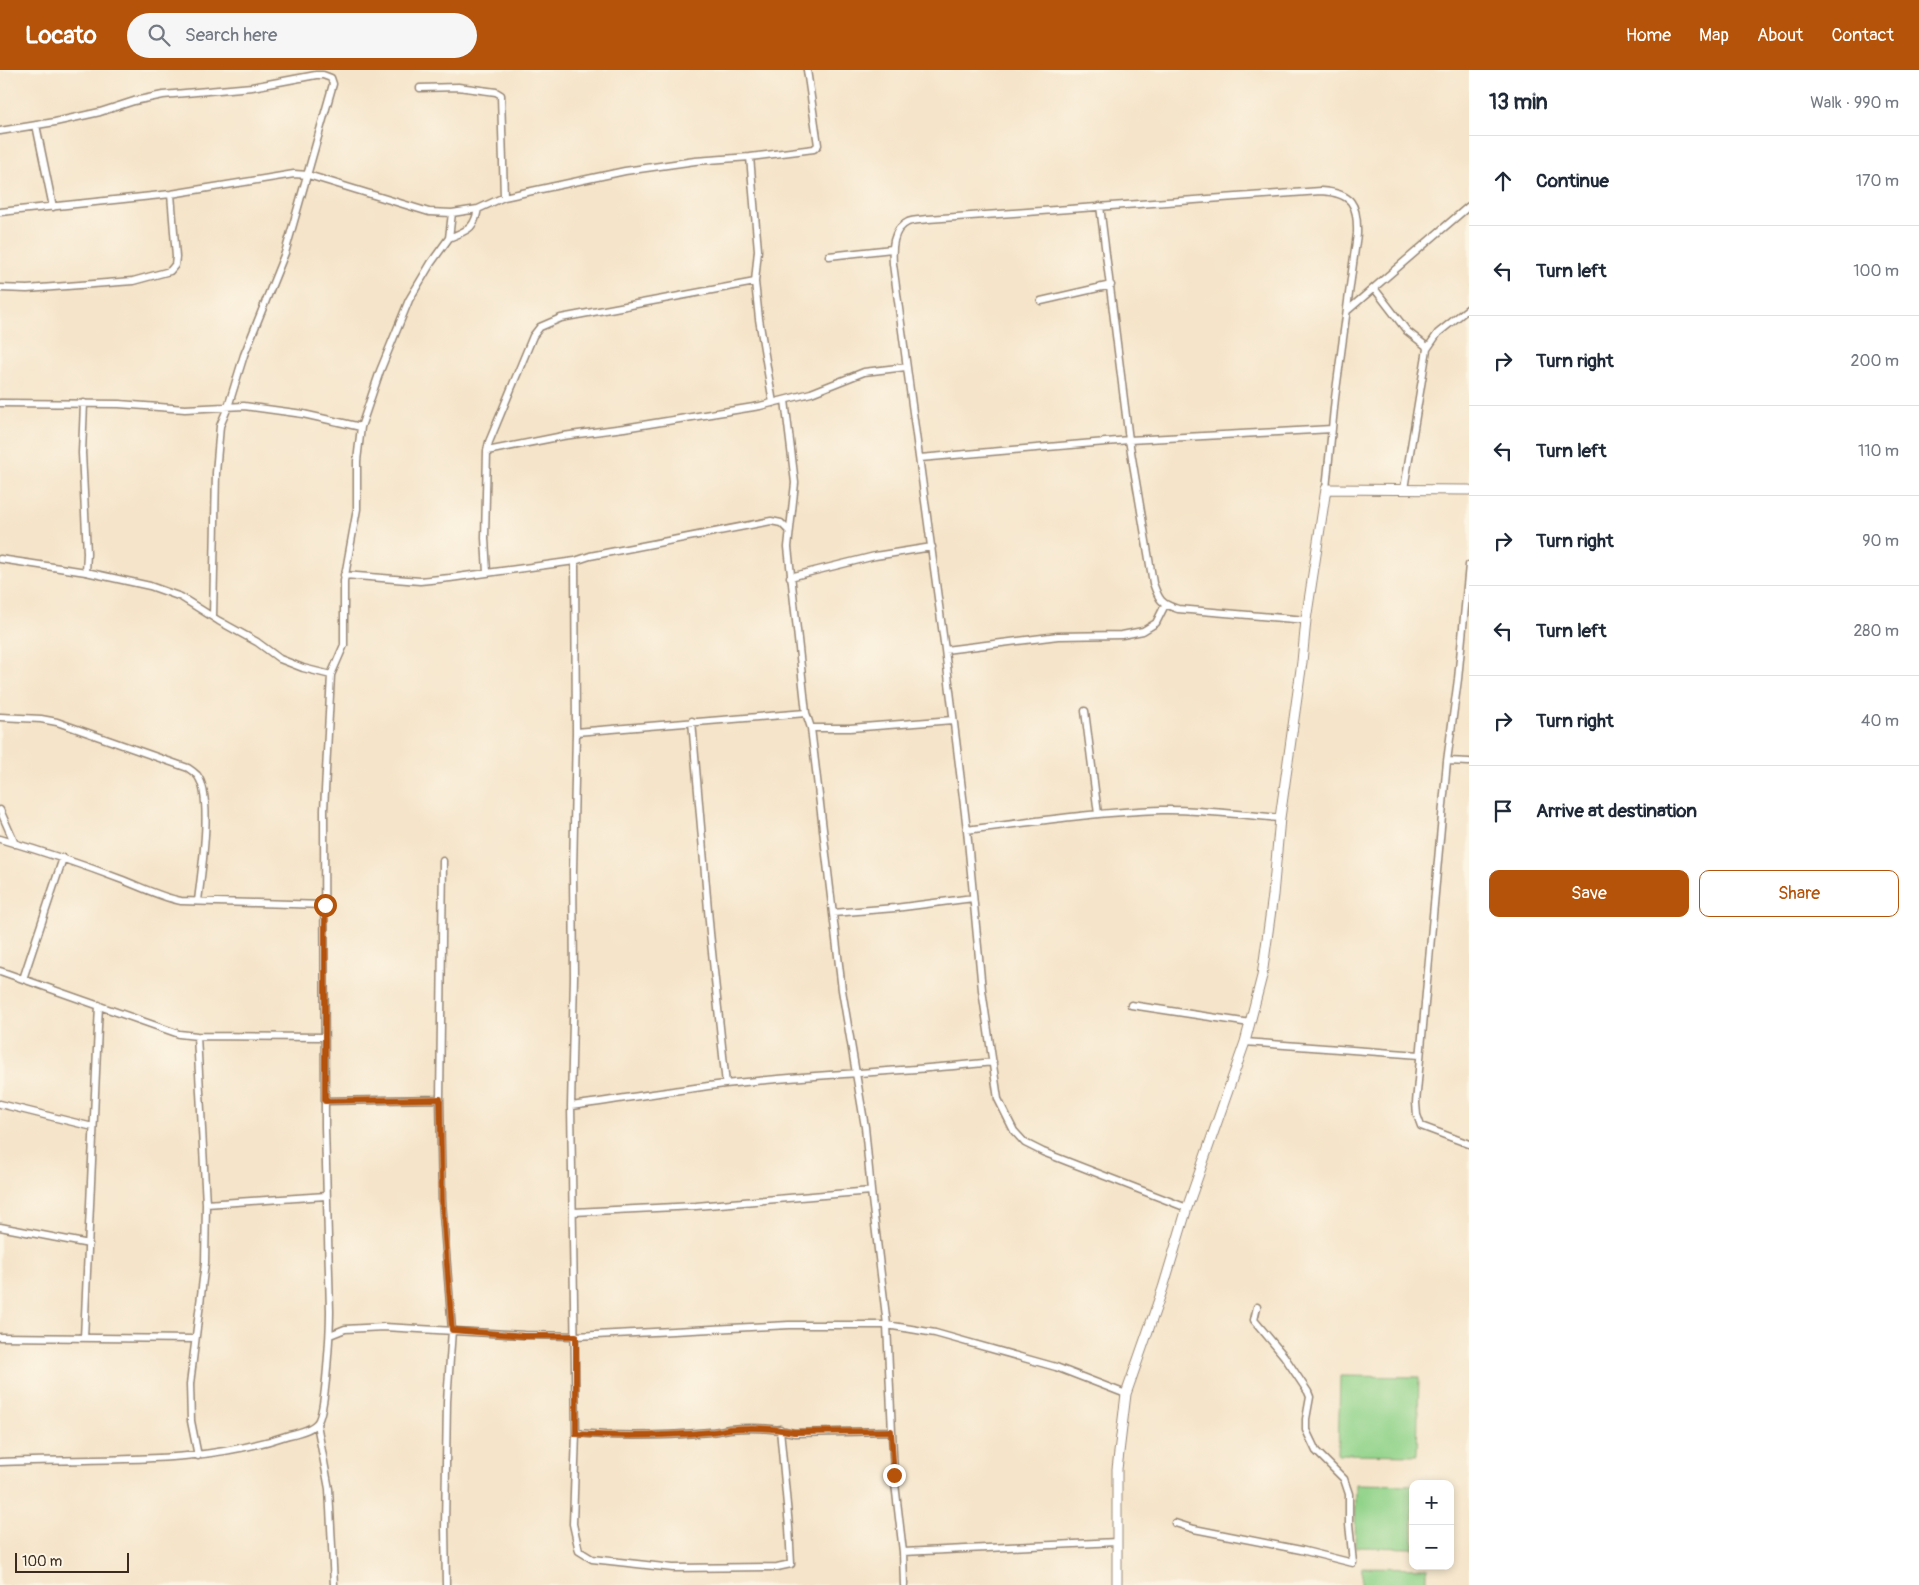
<!DOCTYPE html>
<meta charset="utf-8">
<style>
:root{--surface:#fff;--page:#f6f6f7;--text:#1f2937;--muted:#747a83;--line:#e0e1e3;--accent:#b45309}
body{margin:0;font-family:Pangolin,sans-serif;background:var(--page);color:var(--text)}
.controls{position:absolute;right:15px;bottom:15px;display:grid;overflow:hidden;border-radius:10px;box-shadow:0 2px 8px #0003}
.controls button{width:45px;height:45px;display:grid;place-items:center;padding:0;border:0;border-bottom:1px solid var(--line);background:var(--surface);color:var(--text);font:25px sans-serif}
.scale{position:absolute;left:15px;bottom:12px;width:114px;box-sizing:border-box;padding-left:5px;border:2px solid #3b2a1e;border-top:0;font-size:14px;line-height:18px;white-space:nowrap;color:#3b2a1e;-webkit-text-stroke:4px #fcf5e5;paint-order:stroke}
.stop{position:absolute;width:15px;height:15px;margin:-11px;border:4px solid #b45309;border-radius:50%;background:#fff}
.stop.end{background:#b45309;border-color:#fff;box-shadow:0 1px 5px #0008}
.list{margin:0;padding:0;list-style:none}
h2{display:flex;justify-content:space-between;align-items:center;height:65px;margin:0;padding:0 20px;font-size:21px}
h2 small{font-size:16px;font-weight:400;color:var(--muted)}
.list li{display:grid;grid-template-columns:32px 1fr auto;gap:15px;align-items:center;box-sizing:border-box;height:90px;padding:0 20px;border-top:1px solid var(--line)}
.list b{display:block;font-size:19px;white-space:nowrap}
.list em{font-size:16px;font-style:normal;color:var(--muted)}
.actions{display:flex;gap:10px;padding:15px 20px}
.actions a{flex:1;padding:11px 0;border:1px solid var(--accent);border-radius:10px;text-align:center;font-size:18px;color:var(--accent)}
.actions .main{background:var(--accent);color:#fff}
.icon{flex:none;width:28px;height:28px;fill:none;stroke:currentColor;stroke-width:2;stroke-linecap:round;stroke-linejoin:round}
.map{position:relative;flex:none;width:1469px;height:1515px;overflow:hidden}
header{display:flex;align-items:center;gap:30px;box-sizing:border-box;height:70px;padding:0 25px;background:var(--accent);color:#fff}
header strong{font-size:24px}
nav{display:flex;gap:28px;margin-inline-start:auto;font-size:18px}
.search{width:350px;height:45px;background:var(--page);display:flex;align-items:center;gap:12px;box-sizing:border-box;padding:0 18px;border-radius:28px;color:var(--muted);font-size:19px}
main{display:flex}
aside{flex:1;background:var(--surface)}
.map>svg:first-child{display:block}
.green{fill:#91d38a;stroke:#667e54}
.lines{fill:none;stroke-linecap:round;stroke-linejoin:round}
.street-casing{stroke:#988774;stroke-width:9}
.secondary-casing{stroke:#988774;stroke-width:11}
.street{stroke:#fff;stroke-width:6}
.secondary{stroke:#fff;stroke-width:9}
.route{stroke:#b45309;stroke-width:6}
</style>
<header>
<strong>Locato</strong>
<div class="search"><svg class="icon" aria-label="search" viewBox="0 0 24 24"><circle cx="10" cy="10" r="6"/><path d="M15 15l6 6"/></svg>Search here</div>
<nav><a>Home</a><a>Map</a><a>About</a><a>Contact</a></nav>
</header>
<main>
<div class="map">
<svg width="1469" height="1515" viewBox="0 0 1469 1515">
<rect width="100%" height="100%" fill="#fcf5e5"/>
<filter id="ink" filterUnits="userSpaceOnUse"><feTurbulence type="fractalNoise" baseFrequency=".02" numOctaves="2"/><feDisplacementMap in="SourceGraphic" scale="10" xChannelSelector="R" yChannelSelector="G"/><feConvolveMatrix kernelMatrix="1 2 1 2 8 2 1 2 1" color-interpolation-filters="sRGB"/></filter>
<filter id="wash" filterUnits="userSpaceOnUse"><feTurbulence type="fractalNoise" baseFrequency=".0096" numOctaves="4" result="noise"/><feDisplacementMap in="SourceGraphic" scale="20" xChannelSelector="R" yChannelSelector="G"/><feGaussianBlur stdDeviation="1.12" result="paint"/><feColorMatrix in="noise" values="0 0 0 0 0 0 0 0 0 0 0 0 0 0 0 0 0 1.4 0 .05"/><feComposite in="paint" operator="in"/></filter>
<g filter="url(#wash)">
<rect width="100%" height="100%" fill="#f5e4c9"/>
<path class="green" d="M1340,1306l79,1 -2,78 -79,-1z
M1356,1414l57,1v63l-58,-1z
M1362,1497l65,1v17h-66z"/>
</g>
<g filter="url(#ink)">
<g class="lines">
<g class="street-casing">
<path id="street" d="M420,18l38,-1 38,5 5,3 3,102
M36,55l17,82
M0,61l55,-9 45,-10 34,-11 29,-6 89,-8 64,-12h7l8,3 2,6 -48,169 -41,102 -16,52 -8,19 -4,47 -3,144
M750,87l8,93 -3,32 4,37 14,84
M1100,136l29,234 24,143c6,17 8,21 25,26l128,11
M0,142l171,-18 123,-20 14,1 121,37 23,1 26,-4 26,-12 121,-26 70,-10 55,-4 64,-8 4,-4 -11,-75
M449,168c18,-8 25,-8 29,-29
M829,186l63,-7
M0,218l27,1 106,-8 37,-10 5,-6 1,-8 -5,-63
M1374,218l33,43 19,15 1,3
M1041,231l70,-16
M1347,241l122,-105
M785,330l10,83 -7,64 18,166 5,15 31,262 23,137 6,64 16,134 7,150 9,77 1,33
M0,333l119,1 66,5 59,-3 59,8 58,13 -4,34v48l-13,72v64l-13,30 -7,135 1,317 5,184c0,17 -4,103 -13,112 -6,7 -19,10 -28,12 -93,32 -192,22 -289,27
M84,333l-2,50 5,100 -1,19
M361,357l19,-56 29,-71 22,-37 18,-25 3,-25
M487,381l2,-9 44,-106 7,-9 21,-9 194,-36
M920,388l209,-18 203,-11
M1404,419l23,-140 11,-16 31,-25
M0,489l86,13 64,14 31,11 38,24 38,21 23,17 23,9 28,7
M575,491l1,171 -3,140 1,105 -3,129 5,327 -3,91 6,27 13,8 81,9 104,-1 14,-3 -2,-37 -9,-98
M1469,495l-11,114 -11,82 -31,342 1,12 4,11 48,18
M487,503l-2,-35 2,-87 76,-15 61,-8 136,-22 51,-13 53,-21 42,-5
M344,505l76,6 30,-3 125,-17 15,-5 181,-35 10,2 8,8
M790,507l85,-21 57,-9
M945,580l113,-14 64,-1 21,-4 13,-8 9,-18
M1085,641l13,103
M0,647l41,2 16,3 131,46c3,2 7,5 9,7 17,21 4,99 1,126
M692,651l18,212 16,151
M811,658h39l103,-8
M576,662l230,-19
M1447,691l22,1
M0,740l15,34
M967,760c64,-8 129,-18 194,-20 40,-1 80,5 119,8
M0,769c41,12 81,25 120,40 21,8 40,18 61,22l144,4
M443,791l-3,238 2,102 10,129 -5,71 -2,126 1,58
M833,843l62,-5 78,-10
M0,901l179,63 18,2 128,1
M23,909l40,-121
M1131,935l119,18
M197,966l9,168 -1,59 -15,121 1,37 7,35
M1245,972l175,13
M325,1031l115,-2
M0,1034l93,23
M571,1036c52,-7 103,-16 154,-22 89,-10 179,-12 268,-22
M206,1134l120,-8
M1187,1138l-144,-56 -18,-9 -11,-12 -16,-32 -16,-109 -15,-160 -22,-180 -52,-386c-1,-15 -1,-35 15,-42 5,-2 14,-2 20,-3l393,-28c31,2 37,13 36,43l-22,164 -9,91
M574,1142l122,-6 175,-15
M0,1157l89,17
M330,1265l15,-6 39,-2 141,8 51,1 213,-11h98l48,8 121,34 70,27
M0,1267l195,2
M84,1268l15,-333
M317,1354l12,65 5,96
M576,1363c45,4 90,3 134,-1 7,0 13,-2 19,-3 21,-2 45,-1 65,4l97,-2
M1175,1453l19,6 107,21 52,13 -4,-39v-30l-5,-15 -28,-28 -10,-21v-11l4,-22 -2,-5 -24,-36 -30,-36 3,-13
M903,1482l214,-10"/>
</g>
<g class="secondary-casing">
<path id="secondary" d="M1117,1515v-116l9,-75 37,-106 24,-80 58,-166 17,-66 11,-81 7,-77 22,-156 4,-42 20,-131 143,1"/>
</g>
<use href="#street" class="street"/>
<use href="#secondary" class="secondary"/>
</g>
</g>
<g class="lines" filter="url(#ink)">
<path class="route" d="M325,835v196l115,-2 2,102 10,129 73,6h51v98c45,3 90,2 134,-2 7,0 13,-2 19,-3 21,-2 45,-1 65,3l97,-1 3,44"/>
</g>
</svg>
<div class="controls">
<button>+</button>
<button>−</button>
</div>
<div class="scale">100 m</div>
<div class="stop" style="left:325px;top:835px"></div>
<div class="stop end" style="left:894px;top:1405px"></div>
</div>
<aside>
<h2>13 min<small>Walk · 990 m</small></h2>
<ul class="list">
<li><svg class="icon" aria-label="ahead" viewBox="0 0 24 24"><path d="M12 20V5M6 11l6-6 6 6"/></svg><div><b>Continue</b></div><em>170 m</em></li>
<li><svg class="icon" aria-label="left" viewBox="0 0 24 24"><path d="M17 20v-9H6M10 6l-5 5 5 5"/></svg><div><b>Turn left</b></div><em>100 m</em></li>
<li><svg class="icon" aria-label="right" viewBox="0 0 24 24"><path d="M7 20v-9h11M14 6l5 5-5 5"/></svg><div><b>Turn right</b></div><em>200 m</em></li>
<li><svg class="icon" aria-label="left" viewBox="0 0 24 24"><path d="M17 20v-9H6M10 6l-5 5 5 5"/></svg><div><b>Turn left</b></div><em>110 m</em></li>
<li><svg class="icon" aria-label="right" viewBox="0 0 24 24"><path d="M7 20v-9h11M14 6l5 5-5 5"/></svg><div><b>Turn right</b></div><em>90 m</em></li>
<li><svg class="icon" aria-label="left" viewBox="0 0 24 24"><path d="M17 20v-9H6M10 6l-5 5 5 5"/></svg><div><b>Turn left</b></div><em>280 m</em></li>
<li><svg class="icon" aria-label="right" viewBox="0 0 24 24"><path d="M7 20v-9h11M14 6l5 5-5 5"/></svg><div><b>Turn right</b></div><em>40 m</em></li>
<li><svg class="icon" aria-label="arrive" viewBox="0 0 24 24"><path d="M6 21V4h12l-3 4 3 4H6"/></svg><div><b>Arrive at destination</b></div></li>
</ul>
<div class="actions"><a class="main">Save</a><a>Share</a></div>
</aside>
</main>
